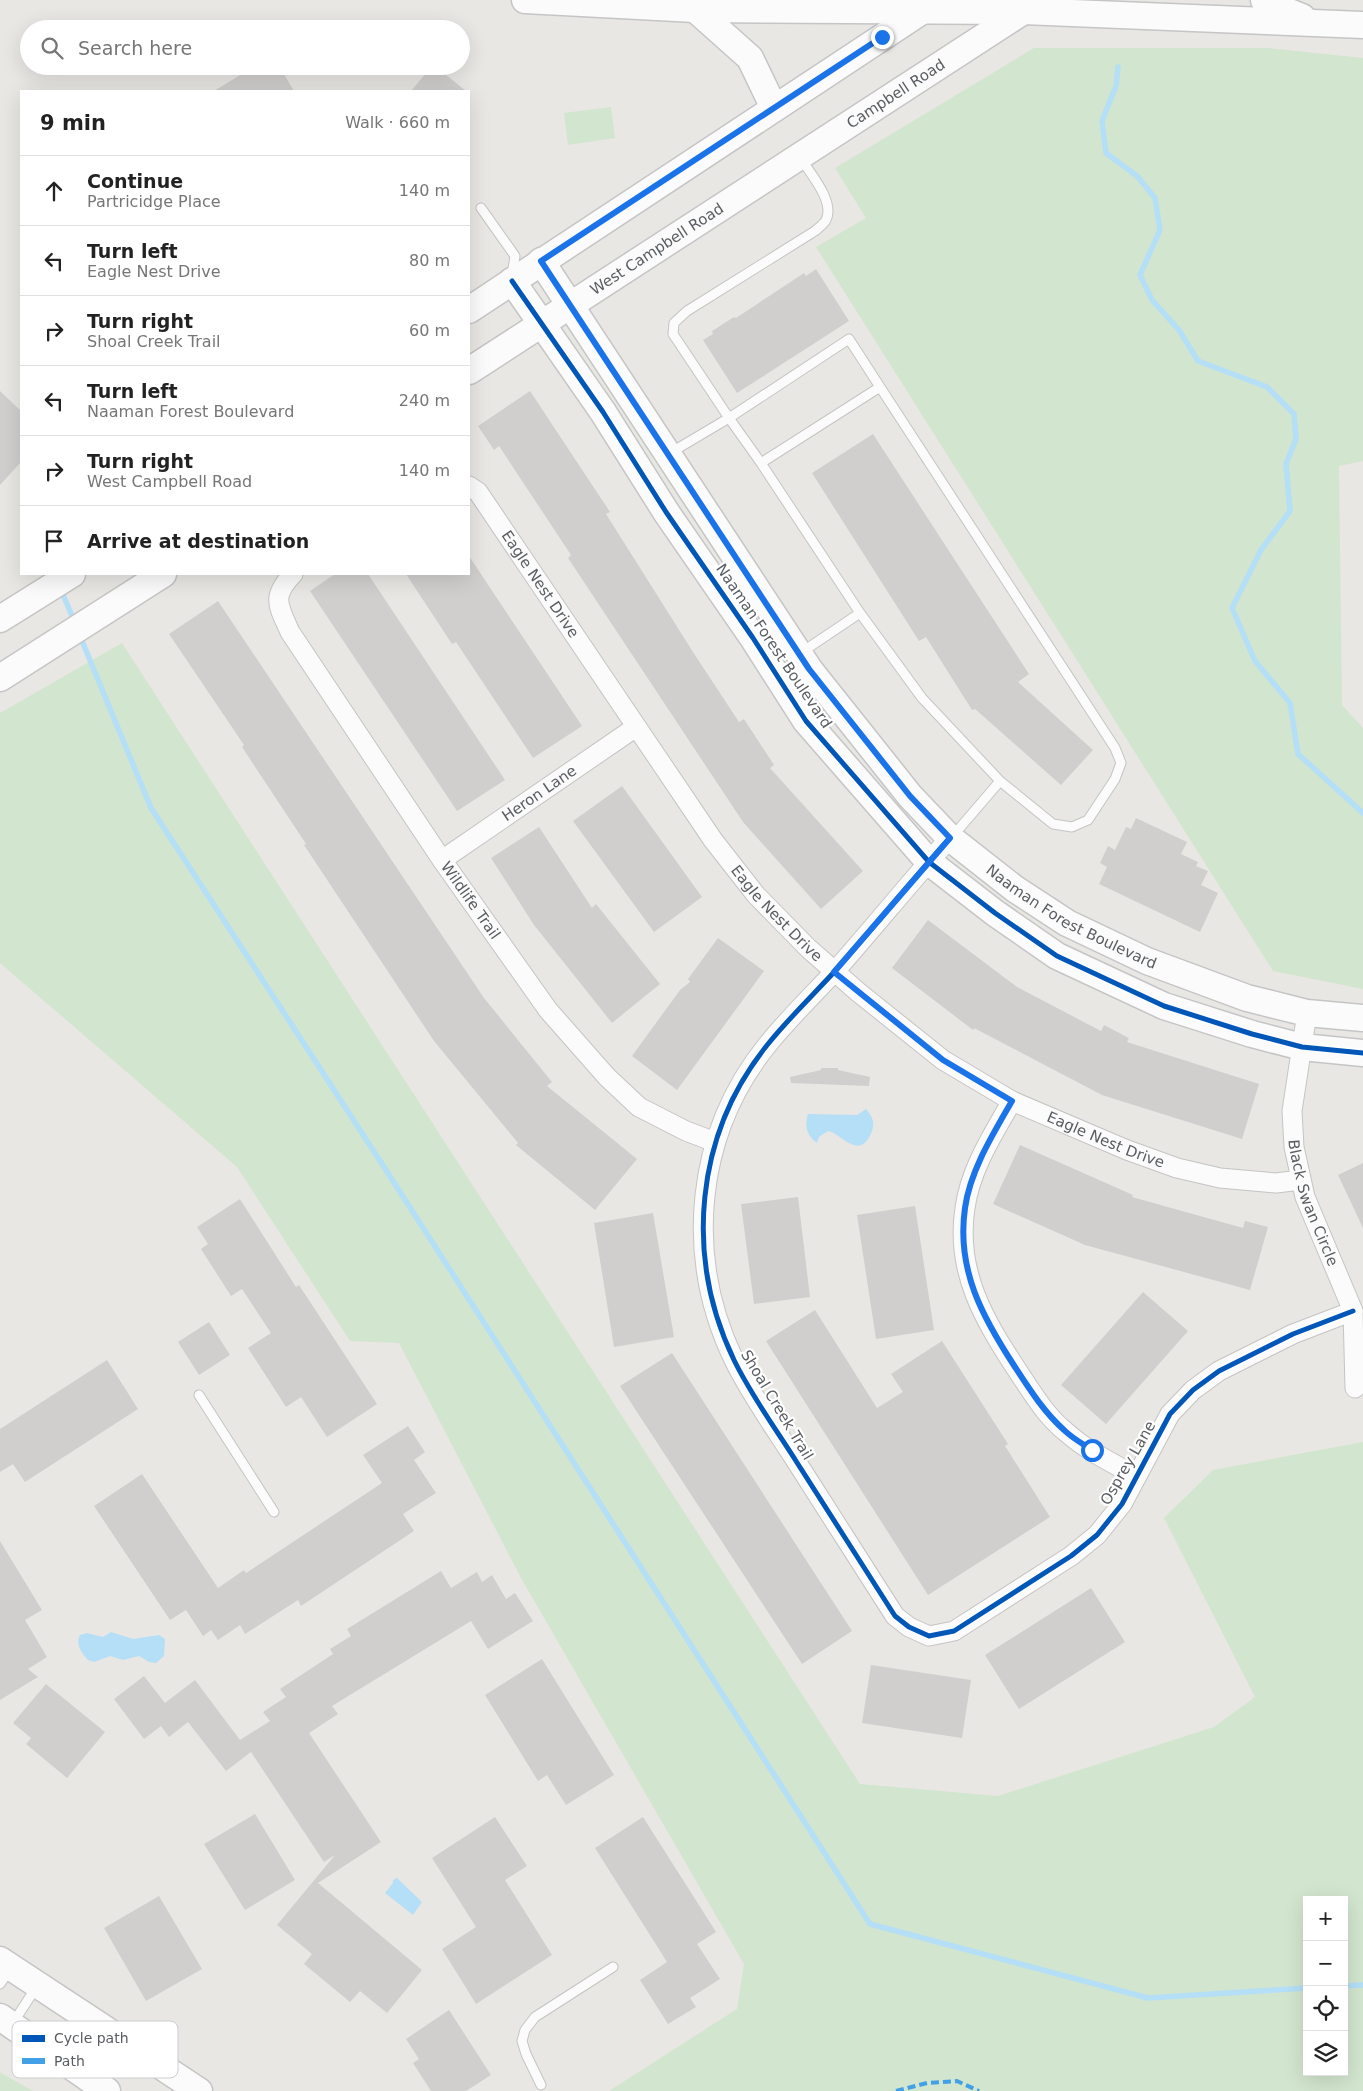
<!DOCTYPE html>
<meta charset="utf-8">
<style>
:root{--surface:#fff;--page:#f6f6f6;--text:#222;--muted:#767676;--line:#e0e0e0}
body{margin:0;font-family:"DejaVu Sans",sans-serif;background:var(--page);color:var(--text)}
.controls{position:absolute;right:15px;bottom:15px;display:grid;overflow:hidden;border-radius:0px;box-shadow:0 5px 20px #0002}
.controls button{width:45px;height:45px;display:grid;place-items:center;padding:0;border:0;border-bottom:1px solid var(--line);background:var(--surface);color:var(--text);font:25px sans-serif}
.stop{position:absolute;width:15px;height:15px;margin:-11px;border:4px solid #1a73e8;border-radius:50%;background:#fff}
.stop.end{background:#1a73e8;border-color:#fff;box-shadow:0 1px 5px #0008}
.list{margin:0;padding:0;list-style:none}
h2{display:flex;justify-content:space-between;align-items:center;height:65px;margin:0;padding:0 20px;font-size:21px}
h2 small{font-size:16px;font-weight:400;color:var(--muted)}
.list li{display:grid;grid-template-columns:32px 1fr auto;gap:15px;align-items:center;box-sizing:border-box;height:70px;padding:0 20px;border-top:1px solid var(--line)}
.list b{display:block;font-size:19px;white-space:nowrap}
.list p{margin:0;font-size:16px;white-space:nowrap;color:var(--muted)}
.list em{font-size:16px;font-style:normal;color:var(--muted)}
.icon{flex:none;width:28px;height:28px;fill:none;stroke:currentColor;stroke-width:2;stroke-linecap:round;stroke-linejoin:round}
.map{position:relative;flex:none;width:1363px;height:2091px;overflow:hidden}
.search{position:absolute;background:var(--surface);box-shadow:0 5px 20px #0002;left:20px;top:20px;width:450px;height:55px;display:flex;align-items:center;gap:12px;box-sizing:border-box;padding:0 18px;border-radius:28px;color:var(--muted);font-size:19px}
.panel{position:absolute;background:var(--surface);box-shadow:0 5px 20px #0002;left:20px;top:90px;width:450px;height:485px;border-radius:0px}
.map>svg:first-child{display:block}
.green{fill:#d2e5ce;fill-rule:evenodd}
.water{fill:#b4dff7}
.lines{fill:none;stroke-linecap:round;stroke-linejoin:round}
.stream{stroke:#b4dff7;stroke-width:5.5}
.building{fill:#d1cfcd}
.lane-casing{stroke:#c4c4c3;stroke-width:11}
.street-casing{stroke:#c4c4c3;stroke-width:21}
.secondary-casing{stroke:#c5c5c5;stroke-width:29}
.lane{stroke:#fcfbfb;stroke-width:9}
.street{stroke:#fcfbfb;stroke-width:19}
.secondary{stroke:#fcfbfb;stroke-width:26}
.quiet{stroke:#42a1e6;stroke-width:4;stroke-dasharray:8 4;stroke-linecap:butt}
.cycleway-casing{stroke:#fff;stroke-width:8}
.cycleway{stroke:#0057b8;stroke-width:5}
.route{stroke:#1a73e8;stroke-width:6}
.labels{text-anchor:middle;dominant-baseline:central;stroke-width:4.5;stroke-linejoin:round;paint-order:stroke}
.street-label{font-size:15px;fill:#595d61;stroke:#fff}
.key{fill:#fff;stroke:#cdced0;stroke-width:1}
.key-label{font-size:14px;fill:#595d61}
</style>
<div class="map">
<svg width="1363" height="2091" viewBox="0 0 1363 2091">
<rect width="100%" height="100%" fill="#e9e7e3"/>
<path class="green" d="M1034,48h233l96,10v403l-24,5 3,239 21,23v261l-90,-18 -457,-724 50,-29 -31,-50z
M611,107l4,31 -47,7 -4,-32z
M122,643l738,1141 138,12 216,-69 41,-30 -91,-179 49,-48 150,-28v649h-754l128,-82 7,-45 -223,-386 -122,-235 -49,-2 -113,-174 -237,-204v-250zM1307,1900h37v172h-37z
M0,2072l1,1 32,18h-33z"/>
<path class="water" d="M866,1109c6,7 9,13 6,22 -12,32 -31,2 -44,0l-9,6 -2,6c-10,-7 -13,-17 -9,-29l49,1z
M111,1632l22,7 26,-4 6,4 -1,17 -8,7 -7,-1 -10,-6 -16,4 -13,-4 -16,6 -6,-2c-6,-6 -13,-16 -8,-25l7,-2 16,4z
M397,1878l25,24 -9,13 -28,-22 8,-10v-3z"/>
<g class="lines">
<path class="stream" d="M1118,67l-2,19 -14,35 4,32 31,23 18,22 5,32 -20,45 12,25 27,30 19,31 69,26 27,27 2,25 -10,25 4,47 -29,39 -29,58 23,53 35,42 8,51 65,59
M61,590l14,33
M80,636l71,172 233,359 486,757 278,74 159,-10
M1344,1986l19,-1"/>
</g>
<path class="building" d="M255,66h24l15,25h-80z
M432,66h3l31,25h-55z
M816,269l33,52 -112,72 -34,-53 10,-6 -1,-3 22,-14 2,1 68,-45 2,3z
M0,391l21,20v51l-21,23z
M530,391l80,121 -4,2 87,138 46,70 5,-3 30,46 -4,3 93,103 -42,38 -78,-87 -175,-264 3,-3 -72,-109 -5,4 -16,-24z
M873,434l156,240 -11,8 75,68 -32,35 -86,-76 -3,1 -46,-73 -7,4 -107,-168z
M469,556l113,170 -49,32 -77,-116 -4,2 -46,-70h63z
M335,574h33l137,206 -48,31 -147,-220z
M218,601l266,397 68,84 -5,4 90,73 -42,51 -79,-65 2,-2 -84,-102 -130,-196 2,-1 -64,-97 2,-2 -75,-111z
M622,786l80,111 -48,35 -81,-111z
M1136,818l51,24 -6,12 17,8 -2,4 12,5 -7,14 17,8 -18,39 -101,-48 8,-17 -7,-4 8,-17 7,4 11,-23 5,2z
M539,827l53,81 4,-4 64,80 -48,39 -78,-98 -43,-67z
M928,920l89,67 84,44 3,-6 25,13 -2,4 132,42 -17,55 -140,-44 -128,-67 -1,2 -81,-62z
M718,938l46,33 -87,119 -45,-34 48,-66 10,-8 -2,-3z
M821,1068h17v2l32,7 -1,9 -78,-3 -1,-6 31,-7z
M1020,1145l113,50 -1,2 111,31 2,-7 23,6 -18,63 -165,-45 -92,-41z
M1363,1163v65l-25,-53z
M798,1197l12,100 -56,7 -13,-100z
M240,1199l56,88 3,-2 78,119 -50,33 -26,-40 -15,10 -38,-59 23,-15 -29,-44 -11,7 -30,-47 7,-5 -11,-17z
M915,1206l19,124 -58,9 -19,-124z
M653,1213l21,124 -60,10 -20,-124z
M1143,1292l45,39 -82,93 -45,-39z
M815,1310l62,98 26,-16 -12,-18 51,-33 66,103 -3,2 45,71 -122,78 -162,-254z
M209,1322l21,33 -31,20 -21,-33z
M672,1353l180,278 -50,33 -182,-278z
M107,1360l31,49 -113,73 -12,-18 -13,8v-43z
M408,1426l17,26 -11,8 22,33 -33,21 11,17 -113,75 -3,-6 -53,34 -5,-9 -22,15 -7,-10 -8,6 -17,-26 -16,10 -76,-114 48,-32 76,114 26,-18 2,3 136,-90 -19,-28z
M0,1541l42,69 -17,10 22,37 -19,12 10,8 -38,23z
M441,1571l10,17 26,-16 5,10 10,-7 14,24 9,-6 18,28 -45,28 -17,-28 -139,85 6,8 -29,19 72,109 -63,41 104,87 -35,43 -27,-22 -10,11 -46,-38 8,-10 -35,-29 58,-70 -11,7 -73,-110 -25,19 -38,-49 -19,15 -8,-11 -17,13 -30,-40 30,-23 21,27 30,-23 45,60 30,-19 -7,-9 23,-15 -6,-8 53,-35 -3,-5 21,-13 -4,-7z
M1091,1588l34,54 -106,67 -34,-54z
M542,1659l72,116 -48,30 -19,-30 -9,6 -53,-86z
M871,1665l100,15 -9,58 -100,-15z
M46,1684l59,48 -38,46 -41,-34 5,-6 -18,-15z
M255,1814l40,66 -50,30 -41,-66z
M495,1817l32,49 -22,14 47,75 -76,49 -34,-55 34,-22 -44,-69z
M643,1817l73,115 -19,12 23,35 -30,19 6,9 -28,17 -28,-44 27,-18 -72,-114z
M159,1896l43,73 -56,32 -42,-73z
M449,2010l42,65 -25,16h-35l-18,-28 6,-4 -13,-20z"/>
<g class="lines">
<g class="lane-casing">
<path id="lane" d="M481,208l34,48 -3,19
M670,453l59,-35 -56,-84 1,-11 13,-12 128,-80c3,-3 9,-7 11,-11 9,-18 -15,-46 -25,-61
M761,463l-32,-45 120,-79 31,48
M802,652l58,-39
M952,837l48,-56 53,43 19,3 16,-7 27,-41 6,-16 -6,-15 -235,-361 -119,76 99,150 62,85 78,83
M199,1395l75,117
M0,1984l10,-14
M13,2023l24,-37
M541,2085l-15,-31 -4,-13 3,-11 10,-13 78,-50"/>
</g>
<g class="street-casing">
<g id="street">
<path id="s1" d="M469,486l9,6 235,348 43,55 52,53 50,44 85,68 69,41 115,49 50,18 43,10 56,5 25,-3"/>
<path id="s2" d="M293,574c-22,23 -15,31 -3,58l152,228 106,150 59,67 32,30 47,24 29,11"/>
<path d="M950,838c-39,43 -75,88 -114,132 -23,25 -47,48 -68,74 -73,90 -84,212 -34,316 17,35 41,68 62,101 33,52 66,103 99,155l14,11 20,9 25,-5 117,-75 26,-21 25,-31 48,-90 23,-24 26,-19 74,-37 60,-23"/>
<path id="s3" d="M442,860l194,-133"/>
<path id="s4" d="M1307,1013l-15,98 2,36 11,50 48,114 2,77"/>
<path d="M1012,1101c-19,33 -42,69 -47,107 -10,65 20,113 54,165 14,21 27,43 47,59 20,18 46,31 70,44"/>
</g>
</g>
<g class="secondary-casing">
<g id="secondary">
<path d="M525,0l170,9 328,2 340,14"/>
<path d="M1264,0l7,5 31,12"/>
<path d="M695,9l55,49 24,50"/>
<path id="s5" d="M541,261l268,408 101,127 40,42 65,51 52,34 80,38 100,37 60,15 56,5"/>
<path d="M512,281l91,131 63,100 87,126 53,83 123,141 66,51 62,43 107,50 88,28 50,13 61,6"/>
<path d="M469,310l456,-301"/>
<path id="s6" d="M469,371l556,-361"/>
<path d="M0,619l72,-45"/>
<path d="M0,678l163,-104"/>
<path d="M0,1960l199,131"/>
<path d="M0,2017l107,74"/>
</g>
</g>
<use href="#lane" class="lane"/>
<use href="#street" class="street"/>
<use href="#secondary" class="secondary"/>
<path class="quiet" d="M896,2091l31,-8 30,-2 22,10"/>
<g class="cycleway-casing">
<path id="cycleway" d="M512,281l91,131 63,100 87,126 53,83 123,141 66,51 62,43 107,50 88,28 50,13 61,6
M950,838c-39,43 -75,88 -114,132 -23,25 -47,48 -68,74 -73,90 -84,212 -34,316 17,35 41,68 62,101 33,52 66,103 99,155l14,11 20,9 25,-5 117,-75 26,-21 25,-31 48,-90 23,-24 26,-19 74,-37 60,-23"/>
</g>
<use href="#cycleway" class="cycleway"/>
</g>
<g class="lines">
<path class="route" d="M882,37l-341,224 268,408 101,127 40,42 -116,134 109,88 69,41c-19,33 -42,70 -47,107 -9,62 18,110 50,159 15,23 29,45 49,63 8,8 19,14 28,20"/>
</g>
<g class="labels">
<g class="street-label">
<text stroke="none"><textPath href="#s6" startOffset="509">Campbell Road</textPath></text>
<text stroke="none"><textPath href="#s6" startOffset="224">West Campbell Road</textPath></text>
<text stroke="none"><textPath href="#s1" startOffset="122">Eagle Nest Drive</textPath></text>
<text transform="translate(774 646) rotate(56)">Naaman Forest Boulevard</text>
<text stroke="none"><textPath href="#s3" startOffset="118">Heron Lane</textPath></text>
<text stroke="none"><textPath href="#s2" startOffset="388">Wildlife Trail</textPath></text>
<text stroke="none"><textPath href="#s1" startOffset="528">Eagle Nest Drive</textPath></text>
<text stroke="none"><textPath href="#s5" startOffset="854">Naaman Forest Boulevard</textPath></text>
<text stroke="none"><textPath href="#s1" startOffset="932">Eagle Nest Drive</textPath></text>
<text stroke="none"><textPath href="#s4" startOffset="194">Black Swan Circle</textPath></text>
<text transform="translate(777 1405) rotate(59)">Shoal Creek Trail</text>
<text transform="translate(1128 1463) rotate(-60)">Osprey Lane</text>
</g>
</g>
<rect x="12" y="2021" width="166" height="57" rx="8" class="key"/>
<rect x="22" y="2035" width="23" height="7" fill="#0057b8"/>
<rect x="22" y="2058" width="23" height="6" fill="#42a1e6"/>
<g class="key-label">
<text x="54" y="2043">Cycle path</text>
<text x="54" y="2066">Path</text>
</g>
</svg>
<div class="controls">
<button>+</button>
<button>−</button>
<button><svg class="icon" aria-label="locate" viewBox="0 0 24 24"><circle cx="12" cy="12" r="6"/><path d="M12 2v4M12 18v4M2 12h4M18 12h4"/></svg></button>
<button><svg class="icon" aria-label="layers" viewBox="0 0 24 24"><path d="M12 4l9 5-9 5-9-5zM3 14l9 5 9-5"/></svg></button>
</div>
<div class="stop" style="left:1092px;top:1450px"></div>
<div class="stop end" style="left:882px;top:37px"></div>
<div class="search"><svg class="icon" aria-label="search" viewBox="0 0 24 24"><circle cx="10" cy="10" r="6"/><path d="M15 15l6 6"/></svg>Search here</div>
<section class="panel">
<h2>9 min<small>Walk · 660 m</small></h2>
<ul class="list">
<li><svg class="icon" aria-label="ahead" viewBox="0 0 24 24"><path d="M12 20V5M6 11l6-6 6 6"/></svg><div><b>Continue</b><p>Partricidge Place</p></div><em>140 m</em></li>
<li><svg class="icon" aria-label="left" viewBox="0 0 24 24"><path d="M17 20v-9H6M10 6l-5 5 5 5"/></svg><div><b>Turn left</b><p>Eagle Nest Drive</p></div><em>80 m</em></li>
<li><svg class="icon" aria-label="right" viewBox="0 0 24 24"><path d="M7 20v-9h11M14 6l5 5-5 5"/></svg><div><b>Turn right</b><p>Shoal Creek Trail</p></div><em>60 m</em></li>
<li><svg class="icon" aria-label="left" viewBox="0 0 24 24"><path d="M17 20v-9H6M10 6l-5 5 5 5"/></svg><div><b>Turn left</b><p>Naaman Forest Boulevard</p></div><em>240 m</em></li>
<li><svg class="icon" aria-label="right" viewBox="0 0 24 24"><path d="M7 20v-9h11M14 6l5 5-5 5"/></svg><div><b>Turn right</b><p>West Campbell Road</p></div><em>140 m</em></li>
<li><svg class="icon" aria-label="arrive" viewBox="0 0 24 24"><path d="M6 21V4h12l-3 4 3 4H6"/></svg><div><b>Arrive at destination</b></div></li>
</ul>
</section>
</div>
